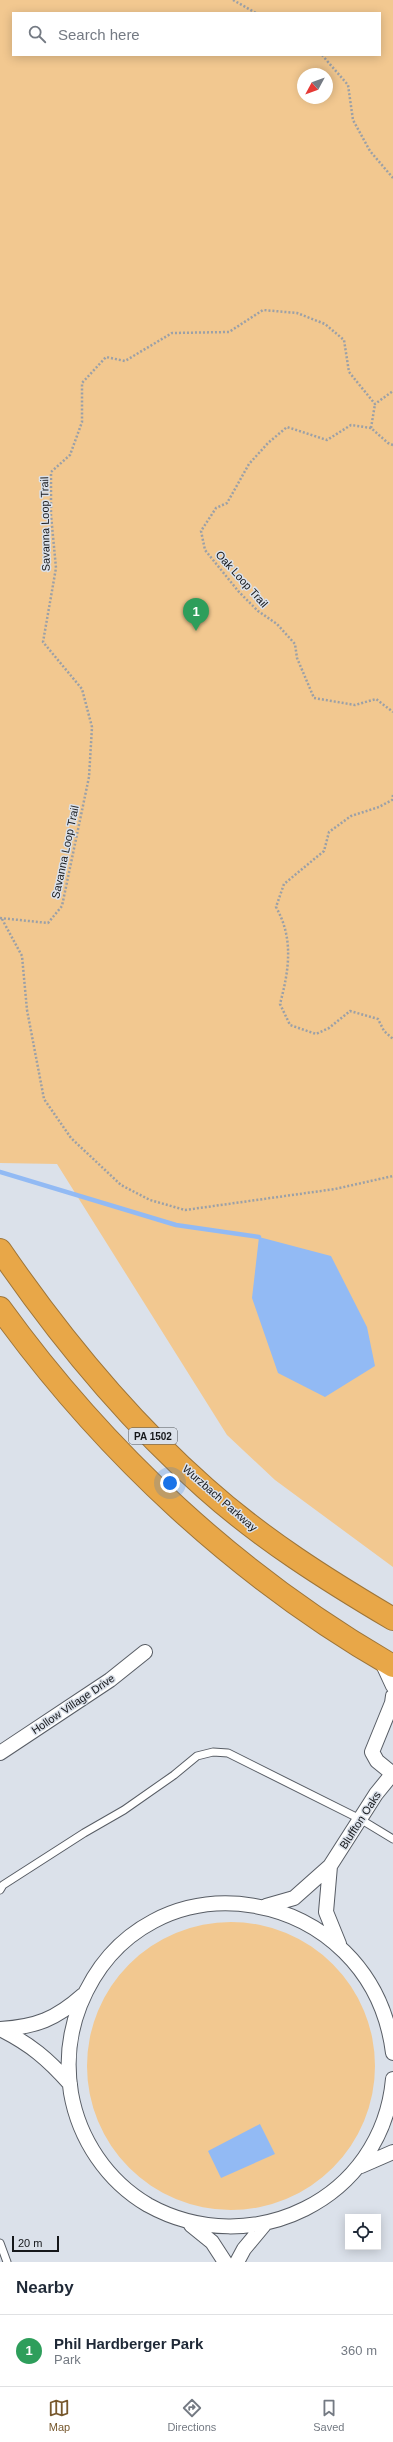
<!DOCTYPE html>
<style>
:root{--surface:#fff;--page:#f6f6f7;--text:#1f2937;--muted:#747a83;--line:#e0e1e3;--accent:#77582d}
body{margin:0;font-family:Arial,sans-serif;background:var(--page);color:var(--text)}
.controls{position:absolute;right:12px;bottom:12px;display:grid;overflow:hidden;border-radius:0px;box-shadow:0 2px 10px #0003}
.controls button{width:36px;height:36px;display:grid;place-items:center;padding:0;border:0;border-bottom:1px solid var(--line);background:var(--surface);color:var(--text);font:20px sans-serif}
.compass{position:absolute;left:297px;top:68px;width:36px;height:36px;border-radius:50%;background:var(--surface);box-shadow:0 2px 10px #0003;rotate:229deg}
.scale{position:absolute;left:12px;bottom:10px;width:47px;box-sizing:border-box;padding-left:4px;border:2px solid #15171a;border-top:0;font-size:11px;line-height:14px;white-space:nowrap;color:#15171a;-webkit-text-stroke:3px #dbe1ea;paint-order:stroke}
.you{position:absolute;left:170px;top:1483px;width:14px;height:14px;margin:-10px;border:3px solid #fff;border-radius:50%;background:#1a73e8;box-shadow:0 0 0 6px #1a73e833}
.badge{display:grid;place-items:center;width:26px;height:26px;border-radius:50%;background:var(--accent);color:#fff;font-size:13px;font-weight:700}
.pin{position:absolute;translate:-50% -33px;filter:drop-shadow(0 1px 2px #0008)}
.pin::after{content:'';position:absolute;top:21px;width:14px;height:12px;background:inherit;clip-path:polygon(0 0,100% 0,50% 100%)}
.list{margin:0;padding:0;list-style:none}
h2{display:flex;justify-content:space-between;align-items:center;height:52px;margin:0;padding:0 16px;font-size:17px}
h2 small{font-size:13px;font-weight:400;color:var(--muted)}
.list li{display:grid;grid-template-columns:26px 1fr auto;gap:12px;align-items:center;box-sizing:border-box;height:72px;padding:0 16px;border-top:1px solid var(--line)}
.list b{display:block;font-size:15px;white-space:nowrap}
.list p{margin:0;font-size:13px;white-space:nowrap;color:var(--muted)}
.list em{font-size:13px;font-style:normal;color:var(--muted)}
.icon{flex:none;width:22px;height:22px;fill:none;stroke:currentColor;stroke-width:2;stroke-linecap:round;stroke-linejoin:round}
.map{position:relative;flex:none;width:393px;height:2262px;overflow:hidden}
.search{position:absolute;background:var(--surface);box-shadow:0 2px 10px #0003;left:12px;right:12px;top:12px;height:44px;display:flex;align-items:center;gap:10px;box-sizing:border-box;padding:0 14px;border-radius:0px;color:var(--muted);font-size:15px}
.sheet{height:124px;background:var(--surface)}
nav{display:flex;justify-content:space-around;align-items:center;box-sizing:border-box;height:56px;border-top:1px solid var(--line);background:var(--surface);font-size:11px;color:var(--muted)}
nav a{display:grid;justify-items:center;gap:2px}
nav .on{color:var(--accent)}
.map>svg:first-child{display:block}
.green{fill:#f2c890;fill-rule:evenodd}
.water{fill:#92baf4}
.lines{fill:none;stroke-linecap:round;stroke-linejoin:round}
.stream{stroke:#92baf4;stroke-width:4.5}
.lane-casing{stroke:#585d65;stroke-width:9}
.street-casing{stroke:#585d65;stroke-width:16}
.highway-casing{stroke:#9e7538;stroke-width:24}
.path{stroke:#9ba0a7;stroke-width:2.5;stroke-dasharray:2 2;stroke-linecap:butt}
.lane{stroke:#fff;stroke-width:7}
.street{stroke:#fff;stroke-width:14}
.highway{stroke:#e8a748;stroke-width:22}
.labels{text-anchor:middle;dominant-baseline:central;stroke-width:3;stroke-linejoin:round;paint-order:stroke}
.shield{fill:#dbe1ea;stroke:#505458;stroke-width:1}
.shield-label{font-size:10px;font-weight:bold;fill:#15171a}
.street-label{font-size:11px;fill:#15171a;stroke:#dbe1ea}
</style>
<div class="map">
<svg width="393" height="2262" viewBox="0 0 393 2262">
<rect width="100%" height="100%" fill="#dbe1ea"/>
<path class="green" d="M0,0h393v1567l-118,-87 -48,-45 -170,-271 -57,-1zM13,13h367v42h-367zM303,74h24v24h-24z
M87 2066a144 144 0 1 1 288 0a144 144 0 1 1-288 0Z"/>
<path class="water" d="M259,1237l72,19 36,71 8,39 -50,31 -47,-24 -26,-75z
M260,2124l15,30 -54,24 -13,-27z"/>
<g class="lines">
<path class="stream" d="M0,1172l176,53 83,12"/>
<g class="lane-casing">
<path id="lane" d="M0,1890l3,-5 81,-52 40,-23 50,-35 23,-19 16,-4 15,1 132,66 33,20
M0,2243l7,19"/>
</g>
<g class="street-casing">
<path id="street" d="M380,1658l13,28
M393,1696l-1,7 -20,49 5,9 16,13
M0,1753l110,-73 35,-28
M330,1866l-4,46 13,32
M266,1906l28,-8 36,-32 46,-72 17,-21
M0,2029c36,-2 56,-10 83,-34
M0,2029c30,15 48,30 70,55
M393,2053c-21,-169 -248,-208 -313,-48 -11,28 -14,58 -9,88 8,46 36,88 77,112 103,57 234,-5 245,-126
M361,2166l32,-14
M191,2225l21,17 13,20
M237,2262l7,-13 20,-24"/>
</g>
<g class="highway-casing">
<path id="highway" d="M0,1250c59,86 126,168 205,238 57,51 122,92 188,131
M0,1308c104,144 238,269 393,358"/>
</g>
<path class="path" d="M233,0l23,13
M322,55l26,30 5,35 17,31 23,27
M371,428l4,-24
M393,445l-5,-2 -17,-15 -20,-3 -24,15 -40,-13 -19,16 -19,21 -22,39 -11,5 -15,23 4,19 34,42 19,19 19,13 18,20 2,14 17,40 41,7 21,-6 17,13
M393,795l-1,5 -13,7 -28,9 -22,16 -5,19 -40,33 -8,23c18,32 13,63 4,97l10,21 26,9 13,-6 21,-17 28,8 6,12 9,8
M0,918l48,5 14,-17 27,-129 3,-50 -10,-38 -39,-47 13,-74 -5,-53v-43l19,-17 12,-33v-39l24,-26 19,4 47,-28 57,-1 34,-22 34,3 28,11 19,16 5,32 26,32 18,-13
M2,919l20,37 5,54 17,89 27,39 50,47 29,15 35,10 150,-21 58,-13"/>
<use href="#lane" class="lane"/>
<use href="#street" class="street"/>
<use href="#highway" class="highway"/>
</g>
<g class="labels">
<rect class="shield" x="129" y="1428" width="48" height="16" rx="3"/>
<g class="shield-label">
<text x="153" y="1436">PA 1502</text>
</g>
<g class="street-label">
<text transform="translate(45 524) rotate(-91)">Savanna Loop Trail</text>
<text transform="translate(242 579) rotate(48)">Oak Loop Trail</text>
<text transform="translate(65 852) rotate(-78)">Savanna Loop Trail</text>
<text transform="translate(220 1498) rotate(41)">Wurzbach Parkway</text>
<text transform="translate(73 1704) rotate(-34)">Hollow Village Drive</text>
<text transform="translate(360 1820) rotate(-57)">Bluffton Oaks</text>
</g>
</g>
</svg>
<div class="controls">
<button><svg class="icon" aria-label="locate" viewBox="0 0 24 24"><circle cx="12" cy="12" r="6"/><path d="M12 2v4M12 18v4M2 12h4M18 12h4"/></svg></button>
</div>
<svg class="compass" viewBox="-18 -18 36 36"><path d="M0-13l5 13h-10z" fill="#e53935"/><path d="M0 13l5-13h-10z" fill="#747a83"/></svg>
<div class="scale">20 m</div>
<div class="you"></div>
<div class="pin badge" style="left:196px;top:631px;background:#2e9e5b">1</div>
<div class="search"><svg class="icon" aria-label="search" viewBox="0 0 24 24"><circle cx="10" cy="10" r="6"/><path d="M15 15l6 6"/></svg>Search here</div>
</div>
<section class="sheet">
<h2>Nearby<small></small></h2>
<ul class="list">
<li><span class="badge" style="background:#2e9e5b">1</span><div><b>Phil Hardberger Park</b><p>Park</p></div><em>360 m</em></li>
</ul>
</section>
<nav>
<a class="on"><svg class="icon" aria-label="map" viewBox="0 0 24 24"><path d="M3 6l6-2 6 2 6-2v14l-6 2-6-2-6 2zM9 4v14M15 6v14"/></svg>Map</a>
<a><svg class="icon" aria-label="directions" viewBox="0 0 24 24"><path d="M12 3l9 9-9 9-9-9zM9 14v-3h6M13 9l2 2-2 2"/></svg>Directions</a>
<a><svg class="icon" aria-label="saved" viewBox="0 0 24 24"><path d="M7 4h10v16l-5-4-5 4z"/></svg>Saved</a>
</nav>
